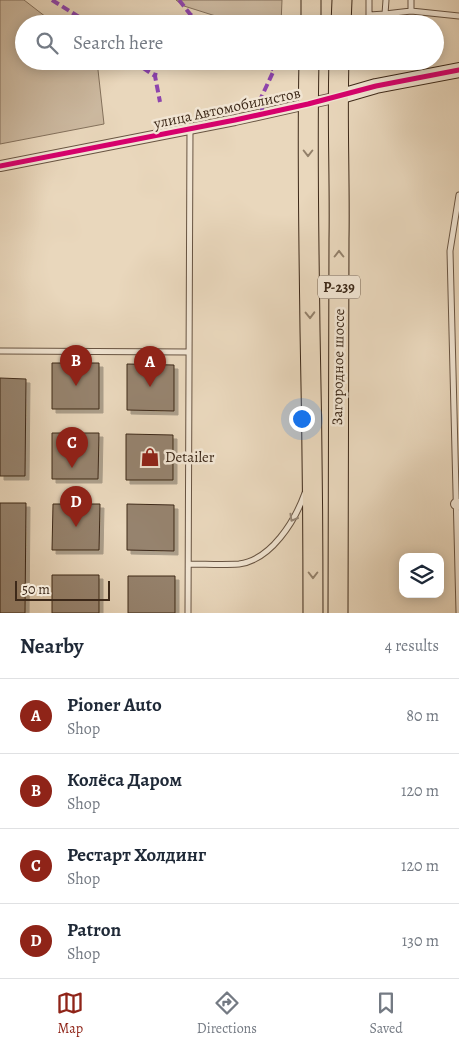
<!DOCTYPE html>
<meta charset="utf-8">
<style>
:root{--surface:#fff;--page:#f2f2f3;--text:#1f2937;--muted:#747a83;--line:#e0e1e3;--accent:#8f2418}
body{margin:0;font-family:Alegreya,serif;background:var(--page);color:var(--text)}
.controls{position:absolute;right:15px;bottom:15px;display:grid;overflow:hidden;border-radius:10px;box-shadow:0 2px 12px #0003}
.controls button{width:45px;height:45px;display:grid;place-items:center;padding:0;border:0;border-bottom:1px solid var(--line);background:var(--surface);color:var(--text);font:25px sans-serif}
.scale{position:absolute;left:15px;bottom:12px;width:95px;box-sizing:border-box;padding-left:5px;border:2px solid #3d2919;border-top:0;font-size:14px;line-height:18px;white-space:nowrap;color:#3d2919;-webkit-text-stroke:4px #f1e5d3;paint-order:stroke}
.you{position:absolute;left:301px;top:418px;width:18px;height:18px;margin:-12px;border:4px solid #fff;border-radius:50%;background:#1a73e8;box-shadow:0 0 0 8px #1a73e833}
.badge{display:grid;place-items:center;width:32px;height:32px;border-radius:50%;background:var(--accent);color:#fff;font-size:16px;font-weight:700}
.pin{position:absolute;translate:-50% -41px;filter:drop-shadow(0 1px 2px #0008)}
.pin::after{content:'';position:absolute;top:26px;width:18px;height:15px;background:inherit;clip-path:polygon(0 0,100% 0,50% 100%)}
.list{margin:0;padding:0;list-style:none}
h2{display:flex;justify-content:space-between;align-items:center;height:65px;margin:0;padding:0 20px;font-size:21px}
h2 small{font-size:16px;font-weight:400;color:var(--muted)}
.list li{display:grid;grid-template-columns:32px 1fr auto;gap:15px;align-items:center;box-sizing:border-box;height:75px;padding:0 20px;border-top:1px solid var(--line)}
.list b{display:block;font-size:19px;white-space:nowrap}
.list p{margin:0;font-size:16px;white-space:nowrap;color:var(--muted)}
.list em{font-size:16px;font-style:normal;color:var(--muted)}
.icon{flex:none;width:28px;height:28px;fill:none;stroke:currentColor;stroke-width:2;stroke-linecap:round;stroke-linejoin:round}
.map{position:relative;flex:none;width:459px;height:613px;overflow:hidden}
.search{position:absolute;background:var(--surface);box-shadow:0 2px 12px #0003;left:15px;right:15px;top:15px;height:55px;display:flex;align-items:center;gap:12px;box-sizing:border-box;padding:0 18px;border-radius:28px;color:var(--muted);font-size:19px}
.sheet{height:365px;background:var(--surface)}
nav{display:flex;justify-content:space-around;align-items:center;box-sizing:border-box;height:70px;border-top:1px solid var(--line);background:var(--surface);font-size:14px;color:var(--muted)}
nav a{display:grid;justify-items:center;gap:2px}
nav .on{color:var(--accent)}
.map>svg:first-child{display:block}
.green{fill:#ccb9a0;stroke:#84715c}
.building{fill:#96836e;stroke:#3d2919;filter:url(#shadow)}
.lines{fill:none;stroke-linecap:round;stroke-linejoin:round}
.lane-casing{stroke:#685442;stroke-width:7}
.street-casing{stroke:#685442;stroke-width:12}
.secondary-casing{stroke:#3d2919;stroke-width:16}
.highway-casing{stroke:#3d2919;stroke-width:21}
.lane{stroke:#f1e5d3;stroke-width:5}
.street{stroke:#f1e5d3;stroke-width:10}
.secondary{stroke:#f1e5d3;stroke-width:14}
.highway{stroke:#e9d7bc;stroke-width:19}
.quiet{stroke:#8e44ad;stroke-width:4;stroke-dasharray:8 4;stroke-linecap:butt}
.cycleway-casing{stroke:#f1e5d3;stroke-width:8}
.cycleway{stroke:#d6006c;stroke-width:5}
.oneway{stroke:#93806a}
.oneway2{stroke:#978776}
.labels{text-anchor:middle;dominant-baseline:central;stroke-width:5;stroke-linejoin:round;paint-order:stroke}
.shield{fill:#f1e5d3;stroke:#736151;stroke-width:1}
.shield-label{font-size:14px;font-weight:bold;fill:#3d2919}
.street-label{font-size:15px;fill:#3d2919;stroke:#f1e5d3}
.poi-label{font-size:15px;fill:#3d2919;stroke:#f1e5d3;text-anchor:start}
</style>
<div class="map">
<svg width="459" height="613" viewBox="0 0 459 613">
<defs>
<filter id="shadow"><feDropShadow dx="4" dy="4" stdDeviation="0" flood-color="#0004"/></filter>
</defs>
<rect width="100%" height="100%" fill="#e9d7bc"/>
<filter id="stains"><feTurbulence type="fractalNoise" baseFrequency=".004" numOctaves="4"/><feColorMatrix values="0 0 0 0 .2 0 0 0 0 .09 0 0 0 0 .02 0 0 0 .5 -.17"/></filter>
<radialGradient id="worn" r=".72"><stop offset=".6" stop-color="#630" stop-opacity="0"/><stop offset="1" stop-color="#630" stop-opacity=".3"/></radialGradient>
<path class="green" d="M0,0h24l31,24h-31v37h73l7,63 -104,20z
M176,0h106l-1,24h-40l-57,-18z"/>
<path class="building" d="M52,363h47v46h-47z
M127,364l47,1v46l-47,-1z
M0,378l26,1 -1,97h-25z
M52,433h47l-1,46h-46z
M126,434l47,1v45h-47z
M0,503h26l-1,110h-25z
M53,504h47l-1,46h-47z
M127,504l47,1v46l-47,-1z
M52,575h47v38h-47z
M128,576h47v37h-47z"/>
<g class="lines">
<g class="lane-casing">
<path id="lane" d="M369,0v15l16,-1
M386,0l-1,14 26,-3 48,5
M411,11v-11
M459,195l-9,56 9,361
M0,351l189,1
M189,564c16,0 34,1 50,0 32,-4 56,-43 66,-71
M188,613l2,-484"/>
</g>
<g class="street-casing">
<path id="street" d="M0,166l235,-46 103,-23
M456,504h3"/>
</g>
<g class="secondary-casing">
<path id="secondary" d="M338,97l38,-11 83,-16"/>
</g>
<g class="highway-casing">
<path id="highway" d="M311,24v-24
M341,24l1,-24
M309,61c-2,90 0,179 1,269 2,94 3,189 3,283
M338,613c0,-125 1,-249 1,-374 1,-59 -2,-119 0,-178"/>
</g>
<use href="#lane" class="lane"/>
<use href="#street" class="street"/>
<use href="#secondary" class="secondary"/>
<use href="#highway" class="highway"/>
<path class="quiet" d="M52,0l27,17 8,7
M179,0l11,14 11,10
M133,61l22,15
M158,61l-3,15 5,26
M263,114l-3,-14 14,-30 -11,-9"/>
<g class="cycleway-casing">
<path id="cycleway" d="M0,166l235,-46 73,-16 68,-18 83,-16"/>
</g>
<use href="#cycleway" class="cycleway"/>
</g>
<defs><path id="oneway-chevron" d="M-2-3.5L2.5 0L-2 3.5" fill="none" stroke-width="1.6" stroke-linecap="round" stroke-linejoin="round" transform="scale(1.25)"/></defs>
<g class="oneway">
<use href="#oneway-chevron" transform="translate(308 153) rotate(90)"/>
<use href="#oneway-chevron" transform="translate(339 254) rotate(-90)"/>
<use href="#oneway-chevron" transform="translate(310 315) rotate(89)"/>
<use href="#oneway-chevron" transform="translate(313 575) rotate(90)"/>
</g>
<use class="oneway2" href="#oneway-chevron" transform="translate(293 518) rotate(120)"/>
<defs>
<g id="shop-bare" transform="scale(1.5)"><path d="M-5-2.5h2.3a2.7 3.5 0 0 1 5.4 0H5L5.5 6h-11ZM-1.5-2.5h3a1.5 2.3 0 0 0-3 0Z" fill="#8f2418" stroke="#f1e5d3" stroke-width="2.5" paint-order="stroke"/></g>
</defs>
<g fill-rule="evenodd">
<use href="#shop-bare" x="150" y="457"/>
</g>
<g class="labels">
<rect class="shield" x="318" y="275.5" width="42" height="23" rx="4"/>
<g class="shield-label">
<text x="339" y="287">Р-239</text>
</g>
<g class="street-label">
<text transform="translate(227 108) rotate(-12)">улица Автомобилистов</text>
<text transform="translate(338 367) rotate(-89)">Загородное шоссе</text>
</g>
<g class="poi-label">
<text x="165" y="457">Detailer</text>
</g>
</g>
<rect width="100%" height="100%" filter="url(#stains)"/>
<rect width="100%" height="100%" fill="url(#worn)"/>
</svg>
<div class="controls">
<button><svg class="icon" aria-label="layers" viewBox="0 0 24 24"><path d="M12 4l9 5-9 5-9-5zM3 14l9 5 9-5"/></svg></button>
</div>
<div class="scale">50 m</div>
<div class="you"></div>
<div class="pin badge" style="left:150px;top:387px">A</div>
<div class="pin badge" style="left:76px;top:386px">B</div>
<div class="pin badge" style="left:72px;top:468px">C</div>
<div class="pin badge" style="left:76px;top:527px">D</div>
<div class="search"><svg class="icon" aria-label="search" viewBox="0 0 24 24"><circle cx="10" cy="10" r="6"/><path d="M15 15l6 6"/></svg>Search here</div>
</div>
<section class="sheet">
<h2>Nearby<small>4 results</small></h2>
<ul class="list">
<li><span class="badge">A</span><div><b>Pioner Auto</b><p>Shop</p></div><em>80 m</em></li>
<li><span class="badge">B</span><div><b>Колёса Даром</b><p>Shop</p></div><em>120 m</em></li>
<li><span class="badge">C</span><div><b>Рестарт Холдинг</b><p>Shop</p></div><em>120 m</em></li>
<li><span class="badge">D</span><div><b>Patron</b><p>Shop</p></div><em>130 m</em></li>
</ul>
</section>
<nav>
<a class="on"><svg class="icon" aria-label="map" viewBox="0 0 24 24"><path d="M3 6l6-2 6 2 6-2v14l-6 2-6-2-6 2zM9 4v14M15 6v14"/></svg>Map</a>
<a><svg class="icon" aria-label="directions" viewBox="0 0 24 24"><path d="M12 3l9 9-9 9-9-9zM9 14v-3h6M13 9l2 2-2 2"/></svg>Directions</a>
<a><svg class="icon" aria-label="saved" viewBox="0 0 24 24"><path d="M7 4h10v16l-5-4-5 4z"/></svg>Saved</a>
</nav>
